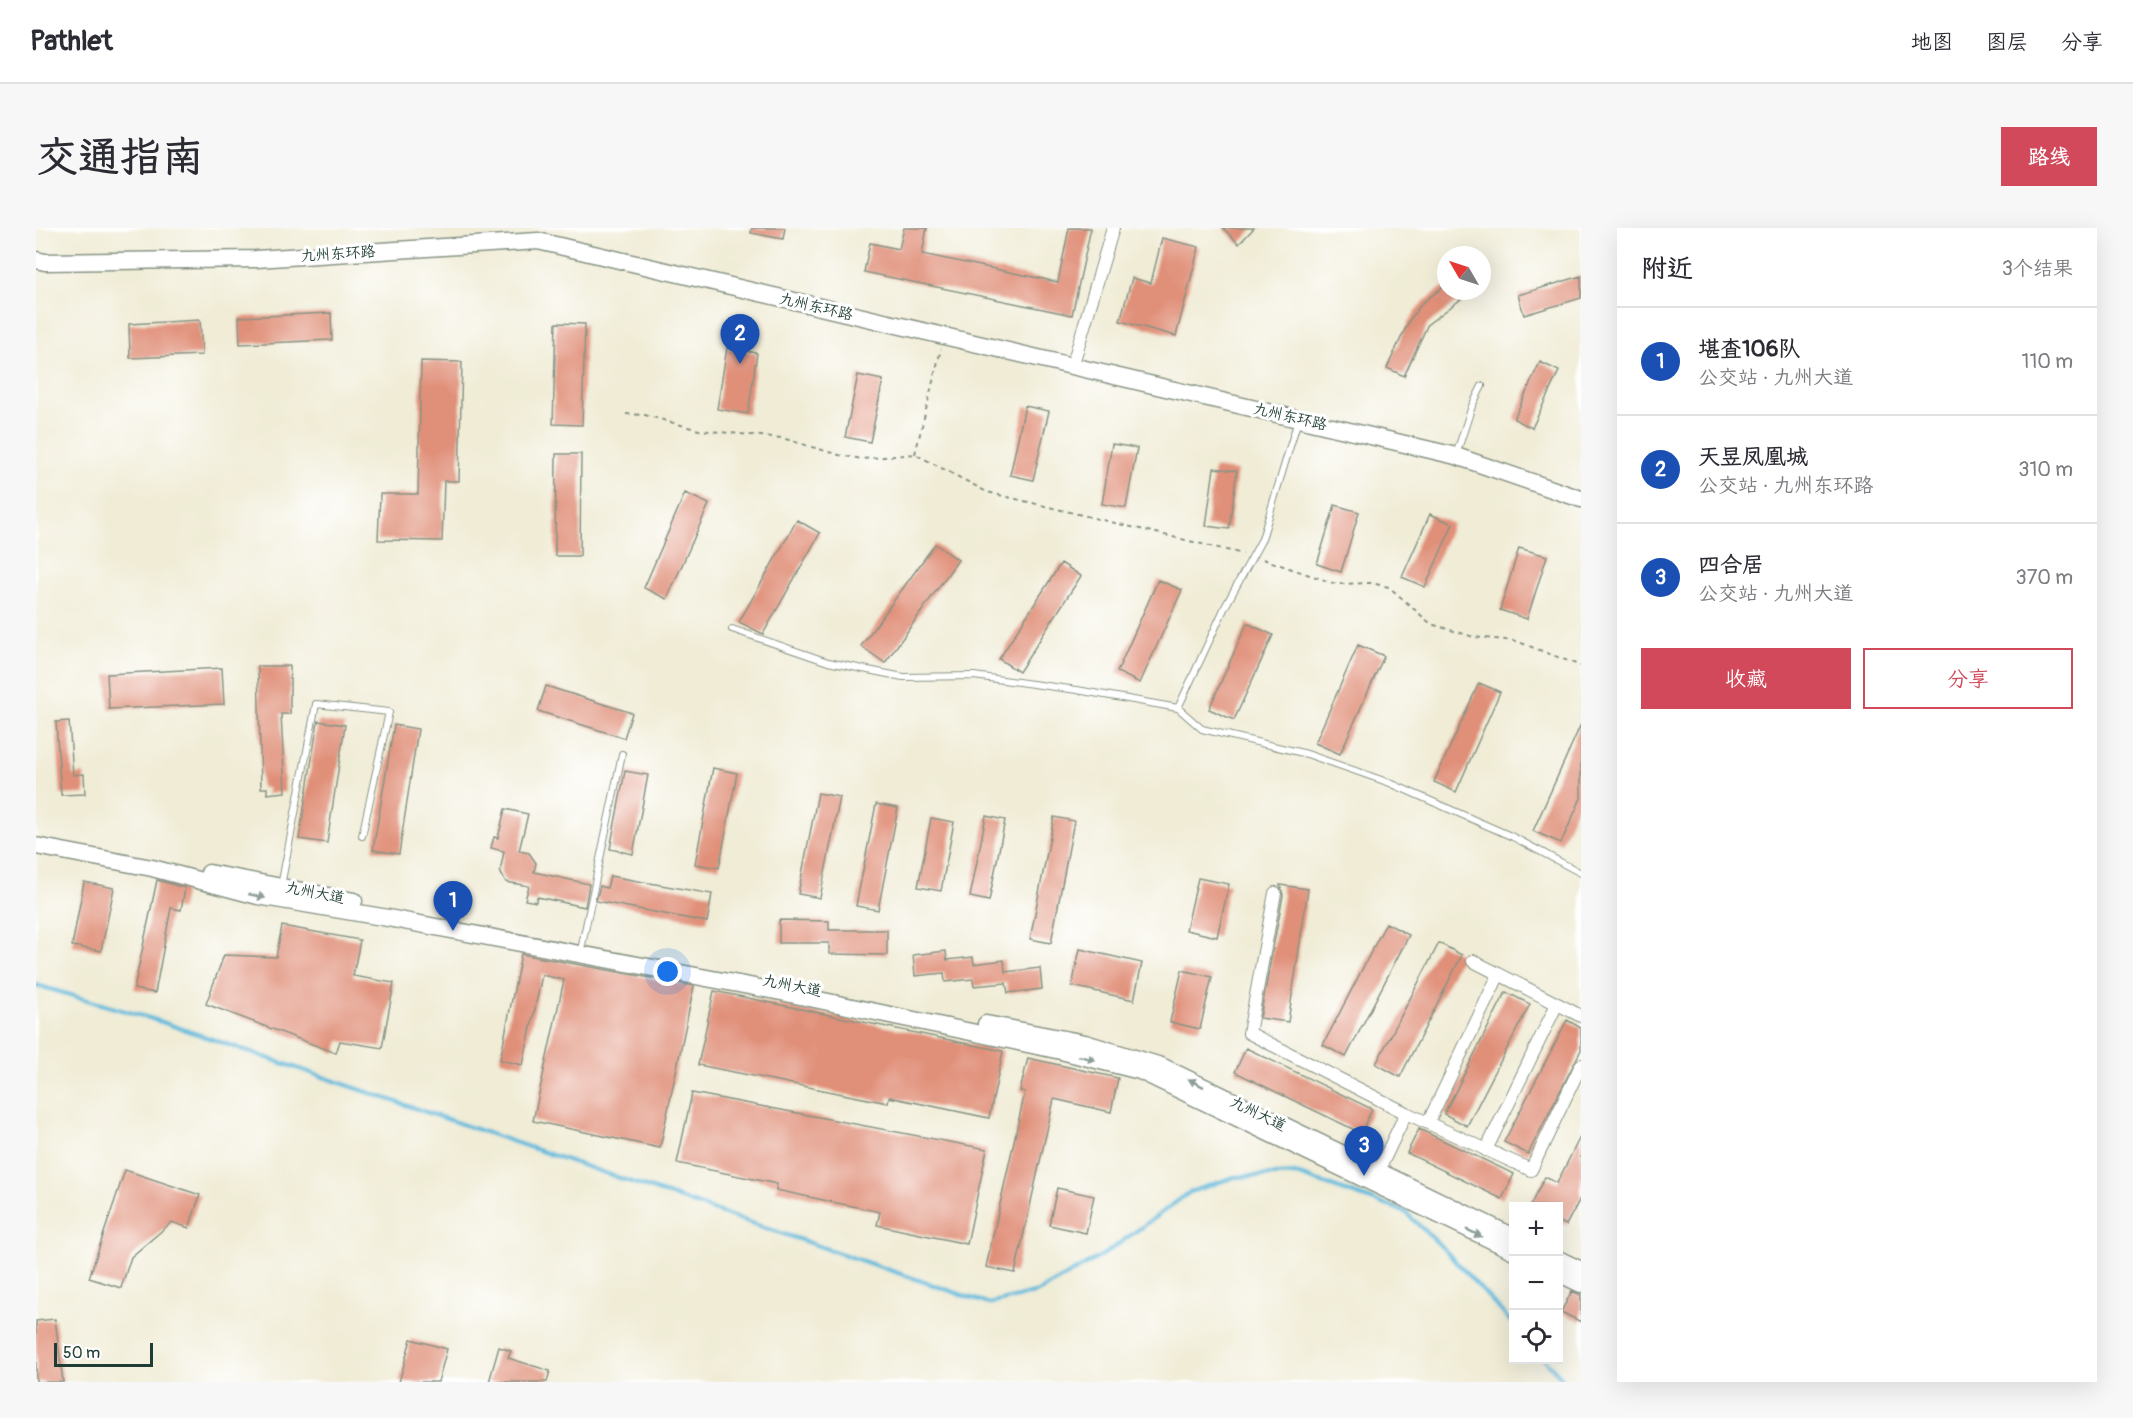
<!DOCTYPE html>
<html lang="zh">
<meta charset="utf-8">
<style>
:root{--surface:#fff;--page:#f7f7f7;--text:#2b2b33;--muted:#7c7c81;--line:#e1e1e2;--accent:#d1495b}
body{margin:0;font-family:Pangolin,"LXGW WenKai TC",sans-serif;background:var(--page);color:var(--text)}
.controls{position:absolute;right:18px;bottom:18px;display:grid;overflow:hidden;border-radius:0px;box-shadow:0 6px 24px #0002}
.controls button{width:54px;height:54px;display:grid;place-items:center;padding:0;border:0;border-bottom:2px solid var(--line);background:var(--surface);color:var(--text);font:30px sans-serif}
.compass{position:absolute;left:1401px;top:18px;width:54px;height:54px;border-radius:50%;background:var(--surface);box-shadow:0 6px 24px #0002;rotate:309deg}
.scale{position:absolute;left:18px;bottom:15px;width:99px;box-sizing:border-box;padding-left:6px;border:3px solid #1f3d34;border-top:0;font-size:16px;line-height:21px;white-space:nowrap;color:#1f3d34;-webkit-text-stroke:4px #fff;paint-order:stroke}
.you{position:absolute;left:632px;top:744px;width:21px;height:21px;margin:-15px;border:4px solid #fff;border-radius:50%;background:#1a73e8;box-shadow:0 0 0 9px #1a73e833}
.badge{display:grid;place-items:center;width:39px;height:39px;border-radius:50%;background:var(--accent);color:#fff;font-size:20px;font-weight:700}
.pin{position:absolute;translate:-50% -50px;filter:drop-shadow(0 2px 3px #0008)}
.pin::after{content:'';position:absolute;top:32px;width:21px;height:18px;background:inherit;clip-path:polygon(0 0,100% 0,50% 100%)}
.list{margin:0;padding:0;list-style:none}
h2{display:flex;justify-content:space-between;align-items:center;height:78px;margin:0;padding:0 24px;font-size:26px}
h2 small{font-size:20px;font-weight:400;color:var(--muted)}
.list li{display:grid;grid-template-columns:39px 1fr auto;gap:18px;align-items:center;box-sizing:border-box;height:108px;padding:0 24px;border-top:2px solid var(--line)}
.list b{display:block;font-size:22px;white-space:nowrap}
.list p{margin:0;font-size:20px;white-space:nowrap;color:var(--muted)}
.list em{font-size:20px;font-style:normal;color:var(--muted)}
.actions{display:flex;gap:12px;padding:18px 24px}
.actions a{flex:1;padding:14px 0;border:2px solid var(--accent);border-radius:0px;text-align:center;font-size:21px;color:var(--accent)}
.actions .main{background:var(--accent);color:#fff}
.icon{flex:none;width:33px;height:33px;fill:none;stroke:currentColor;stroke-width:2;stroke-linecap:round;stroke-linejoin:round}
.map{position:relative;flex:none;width:1545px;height:1154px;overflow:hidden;border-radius:0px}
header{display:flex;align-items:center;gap:36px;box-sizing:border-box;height:84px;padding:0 30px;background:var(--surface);border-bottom:2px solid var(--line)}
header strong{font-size:28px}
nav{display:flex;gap:33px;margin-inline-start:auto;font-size:21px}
.intro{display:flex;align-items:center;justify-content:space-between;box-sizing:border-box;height:144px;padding:0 36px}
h1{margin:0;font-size:42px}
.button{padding:15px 27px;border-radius:0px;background:var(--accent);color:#fff;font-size:21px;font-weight:700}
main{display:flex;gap:36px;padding:0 36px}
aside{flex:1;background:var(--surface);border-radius:0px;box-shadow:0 6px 24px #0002}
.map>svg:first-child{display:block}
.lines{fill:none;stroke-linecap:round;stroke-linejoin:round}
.stream{stroke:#5fb9dc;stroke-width:4}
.building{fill:#e08f78}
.lane-casing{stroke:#889485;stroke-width:8}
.street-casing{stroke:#889485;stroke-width:14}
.secondary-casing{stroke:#889485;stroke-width:19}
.path{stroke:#889485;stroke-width:2;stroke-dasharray:4.5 4.5;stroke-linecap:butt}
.lane{stroke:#fff;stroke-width:6}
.street{stroke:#fff;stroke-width:12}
.secondary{stroke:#fff;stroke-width:16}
.oneway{fill:#8f9e9a}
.labels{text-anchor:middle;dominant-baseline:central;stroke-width:6;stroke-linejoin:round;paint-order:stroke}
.street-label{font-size:15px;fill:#1f3d34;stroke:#fff}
</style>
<header>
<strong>Pathlet</strong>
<nav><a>地图</a><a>图层</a><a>分享</a></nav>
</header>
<div class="intro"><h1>交通指南</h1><a class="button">路线</a></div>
<main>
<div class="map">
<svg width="1545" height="1154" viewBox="0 0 1545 1154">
<rect width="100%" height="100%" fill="#fff"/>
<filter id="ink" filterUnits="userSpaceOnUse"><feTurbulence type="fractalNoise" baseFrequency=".0167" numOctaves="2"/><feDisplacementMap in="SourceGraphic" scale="12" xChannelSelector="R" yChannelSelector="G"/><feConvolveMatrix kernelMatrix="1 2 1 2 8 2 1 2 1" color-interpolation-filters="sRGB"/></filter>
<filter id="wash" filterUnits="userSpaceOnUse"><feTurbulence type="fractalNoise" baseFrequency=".008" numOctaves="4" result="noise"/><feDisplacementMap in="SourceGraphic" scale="24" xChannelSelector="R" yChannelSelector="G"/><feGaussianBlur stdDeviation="1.35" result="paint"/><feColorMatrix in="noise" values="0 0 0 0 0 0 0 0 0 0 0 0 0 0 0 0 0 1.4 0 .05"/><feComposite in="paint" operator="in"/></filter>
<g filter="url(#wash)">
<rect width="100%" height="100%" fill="#f0ecd6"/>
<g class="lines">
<path class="stream" d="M0,757l120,35 833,284 49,-12 68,-39 84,-61 44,-15 62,-3 108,37 39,37 71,77
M1509,1132l21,22"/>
</g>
<g id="blocks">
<path class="building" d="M716,0h33l-2,11 -32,-6z
M868,0h23l-5,26 136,28 11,-54h22l-19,87 -208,-43 6,-29 29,6z
M1187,0h31l-15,16z
M1126,10l37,9 -23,89 -56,-15 12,-43 19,5z
M1545,48v22l-57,17 -6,-20z
M1410,57v6h26l-44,33 -24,52 -17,-8 22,-47 13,-18z
M295,85l1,27 -92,4 -1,-27z
M164,92l2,35 -72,3 -1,-34z
M520,95l29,1 -3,101 -29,-1z
M691,120l30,5 -9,61 -31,-5z
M385,133l41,1 -3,119h-15l-2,60 -64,-1 2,-46h38z
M1504,134l19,9 -27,57 -18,-9z
M822,147l25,5 -13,62 -25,-5z
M989,178l24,5 -16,69 -23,-5z
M1076,216l25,4 -11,60 -24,-4z
M520,226h25l-1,102h-25z
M1178,240l23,3 -8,58 -23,-3z
M649,265l24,11 -42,95 -23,-11z
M1299,277l24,7 -18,60 -24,-8z
M1394,286l23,10 -28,63 -23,-10z
M761,292l23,13 -57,101 -24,-12z
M899,316l23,16 -73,103 -24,-17z
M1483,320l28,8 -20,63 -27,-9z
M1025,335l20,13 -62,96 -20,-13z
M1122,352l24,10 -42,93 -23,-11z
M1211,395l26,12 -39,85 -25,-11z
M1322,417l26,11 -44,98 -25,-11z
M222,438h32v48h-9l4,78 -18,2v-6h-6z
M186,440l2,36 -115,5 -2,-35z
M1443,455l21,9 -44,100 -22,-10z
M510,458l86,27 -8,25 -86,-27z
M33,493l4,54 11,-1 1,20 -24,1 -5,-73z
M282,493l27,4 -18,118 -28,-4z
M1545,496v74l-20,45 -28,-12z
M358,497l24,4 -19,125 -26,-4z
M677,540l24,5 -18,95 -24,-4z
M589,543l23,4 -15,79 -23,-5z
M782,565l22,4 -20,101 -22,-4z
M840,576l22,4 -20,102 -22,-4z
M469,581l23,5 -9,37 10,2 7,10 -2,9 55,12 -4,23 -48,-10 -1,5 -11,-2 4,-14 -23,-4 -6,-10 4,-21 -13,-3 3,-11 4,1z
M950,588l19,4 -16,81 -19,-4z
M1018,589l20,4 -23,122 -21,-4z
M895,590l23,4 -13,69 -23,-4z
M574,648l102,18 -5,28 -111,-21 4,-15 7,2z
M1162,650l31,6 -12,53 -31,-7z
M121,652l28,8 -4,22 -10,-2 -16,85 -21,-4z
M48,654l30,6 -13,63 -29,-5z
M1244,657l28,4 -20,133 -28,-4 23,-123z
M743,692l50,1v9h58v25l-58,-1v-11h-50z
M1350,695l23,12 -63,122 -23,-12z
M246,698l78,14 -7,36 41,7 -12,65 -42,-7 -4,12 -130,-49 18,-49 52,2z
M1403,715l23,12 -62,122 -24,-13z
M1044,721l62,14 -8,37 -62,-14z
M910,723l1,9 26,-3 1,7 30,-4 1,12 35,-4 2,21 -34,4 -2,-10 -32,3 -1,-7 -28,3 -1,-9 -29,3 -2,-21z
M485,726l173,32 -34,162 -127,-27 31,-141 -22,-5 -19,90 -23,-5z
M1146,742l30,7 -12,52 -30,-7z
M678,763l289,60 -14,67 -100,-21 -1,6 -190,-38z
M1470,764l24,12 -63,122 -23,-12z
M1531,792l14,8v22l-53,104 -24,-12z
M1210,820l126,61 -11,24 -126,-61z
M992,830l90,20 -7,34 -57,-13 -39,174 -29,-6 39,-175 -5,-1z
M656,865l295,56 -20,95 -90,-19 3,-13 -104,-22 1,-6 -100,-21z
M1383,901l95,45 -12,25 -95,-46z
M1545,907v62l-15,28 -8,-4v-15h-28l15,-29 12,6z
M89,942l75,25 -11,33 -17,-6 -41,35 -10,31 -32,-10z
M1021,960l37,8 -8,37 -37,-8z
M1536,1063l9,4v27l-20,-10z
M19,1091l8,63h-27v-61z
M375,1111l36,10 -9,33h-39z
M463,1119l12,4 -3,7 42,13 -3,11h-58z"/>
</g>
</g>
<g filter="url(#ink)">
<use href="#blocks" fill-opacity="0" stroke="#889485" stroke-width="1.5"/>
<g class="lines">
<g class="lane-casing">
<path id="lane" d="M1420,227l16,-49 10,-20
M696,401l96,33 75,15 71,-1 103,14 101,18 24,21 105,25 83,29 123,54 68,36
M1142,480l47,-101 37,-68 36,-119
M245,658l35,-182 73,8 -27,124
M546,717l40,-191"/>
</g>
<g class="street-casing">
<path id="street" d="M1036,139l41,-139
M1239,665l-26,140 157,80 125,57 50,-105
M1437,733l108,55
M1392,895l71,-149
M1450,922l71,-146
M1342,944l28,-59"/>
</g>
<g class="secondary-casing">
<path id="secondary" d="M0,32l9,2 211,-3 282,-18 918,215 125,43
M0,618l116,22 106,28 130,22 393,74 280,59 79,20 374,180
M173,645l145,28
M950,796l99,19 76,23 353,171
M1522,1031l23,11
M1522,1045l23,11"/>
</g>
<path class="path" d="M590,186l19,1 54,15 83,8 57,17 23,4 53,-5 72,38 256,62
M879,226l26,-105
M1227,331l73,25 35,-1 18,4 42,37 43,13 42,4 65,25"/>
<use href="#lane" class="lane"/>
<use href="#street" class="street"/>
<use href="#secondary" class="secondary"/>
</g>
<defs><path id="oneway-solid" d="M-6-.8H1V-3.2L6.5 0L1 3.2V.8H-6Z" transform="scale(1.5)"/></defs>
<g class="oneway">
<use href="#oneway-solid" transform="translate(221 668) rotate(13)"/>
<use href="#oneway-solid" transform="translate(1051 830) rotate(14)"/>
<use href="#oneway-solid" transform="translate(1160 855) rotate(-153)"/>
<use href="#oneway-solid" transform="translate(1438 1005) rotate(26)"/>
</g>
</g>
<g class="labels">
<g class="street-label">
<text transform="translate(302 26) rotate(-4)">九州东环路</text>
<text transform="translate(780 79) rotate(13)">九州东环路</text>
<text transform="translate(1254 189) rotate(13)">九州东环路</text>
<text transform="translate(279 665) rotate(11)">九州大道</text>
<text transform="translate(756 758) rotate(11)">九州大道</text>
<text transform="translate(1222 886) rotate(26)">九州大道</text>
</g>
</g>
</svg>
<div class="controls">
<button>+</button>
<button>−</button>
<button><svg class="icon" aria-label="locate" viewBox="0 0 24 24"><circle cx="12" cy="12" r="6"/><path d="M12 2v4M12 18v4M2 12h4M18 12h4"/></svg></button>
</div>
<svg class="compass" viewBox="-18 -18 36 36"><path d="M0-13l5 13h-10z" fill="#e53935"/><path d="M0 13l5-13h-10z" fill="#7c7c81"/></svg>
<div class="scale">50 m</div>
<div class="you"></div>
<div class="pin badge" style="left:417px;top:703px;background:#1a4fb4">1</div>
<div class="pin badge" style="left:704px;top:136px;background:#1a4fb4">2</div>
<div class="pin badge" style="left:1328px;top:948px;background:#1a4fb4">3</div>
</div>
<aside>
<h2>附近<small>3个结果</small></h2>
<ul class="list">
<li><span class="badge" style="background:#1a4fb4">1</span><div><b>堪查106队</b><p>公交站 · 九州大道</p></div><em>110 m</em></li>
<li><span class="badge" style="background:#1a4fb4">2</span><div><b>天昱凤凰城</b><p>公交站 · 九州东环路</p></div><em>310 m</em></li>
<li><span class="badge" style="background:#1a4fb4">3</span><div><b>四合居</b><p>公交站 · 九州大道</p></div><em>370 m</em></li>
</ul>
<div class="actions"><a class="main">收藏</a><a>分享</a></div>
</aside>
</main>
